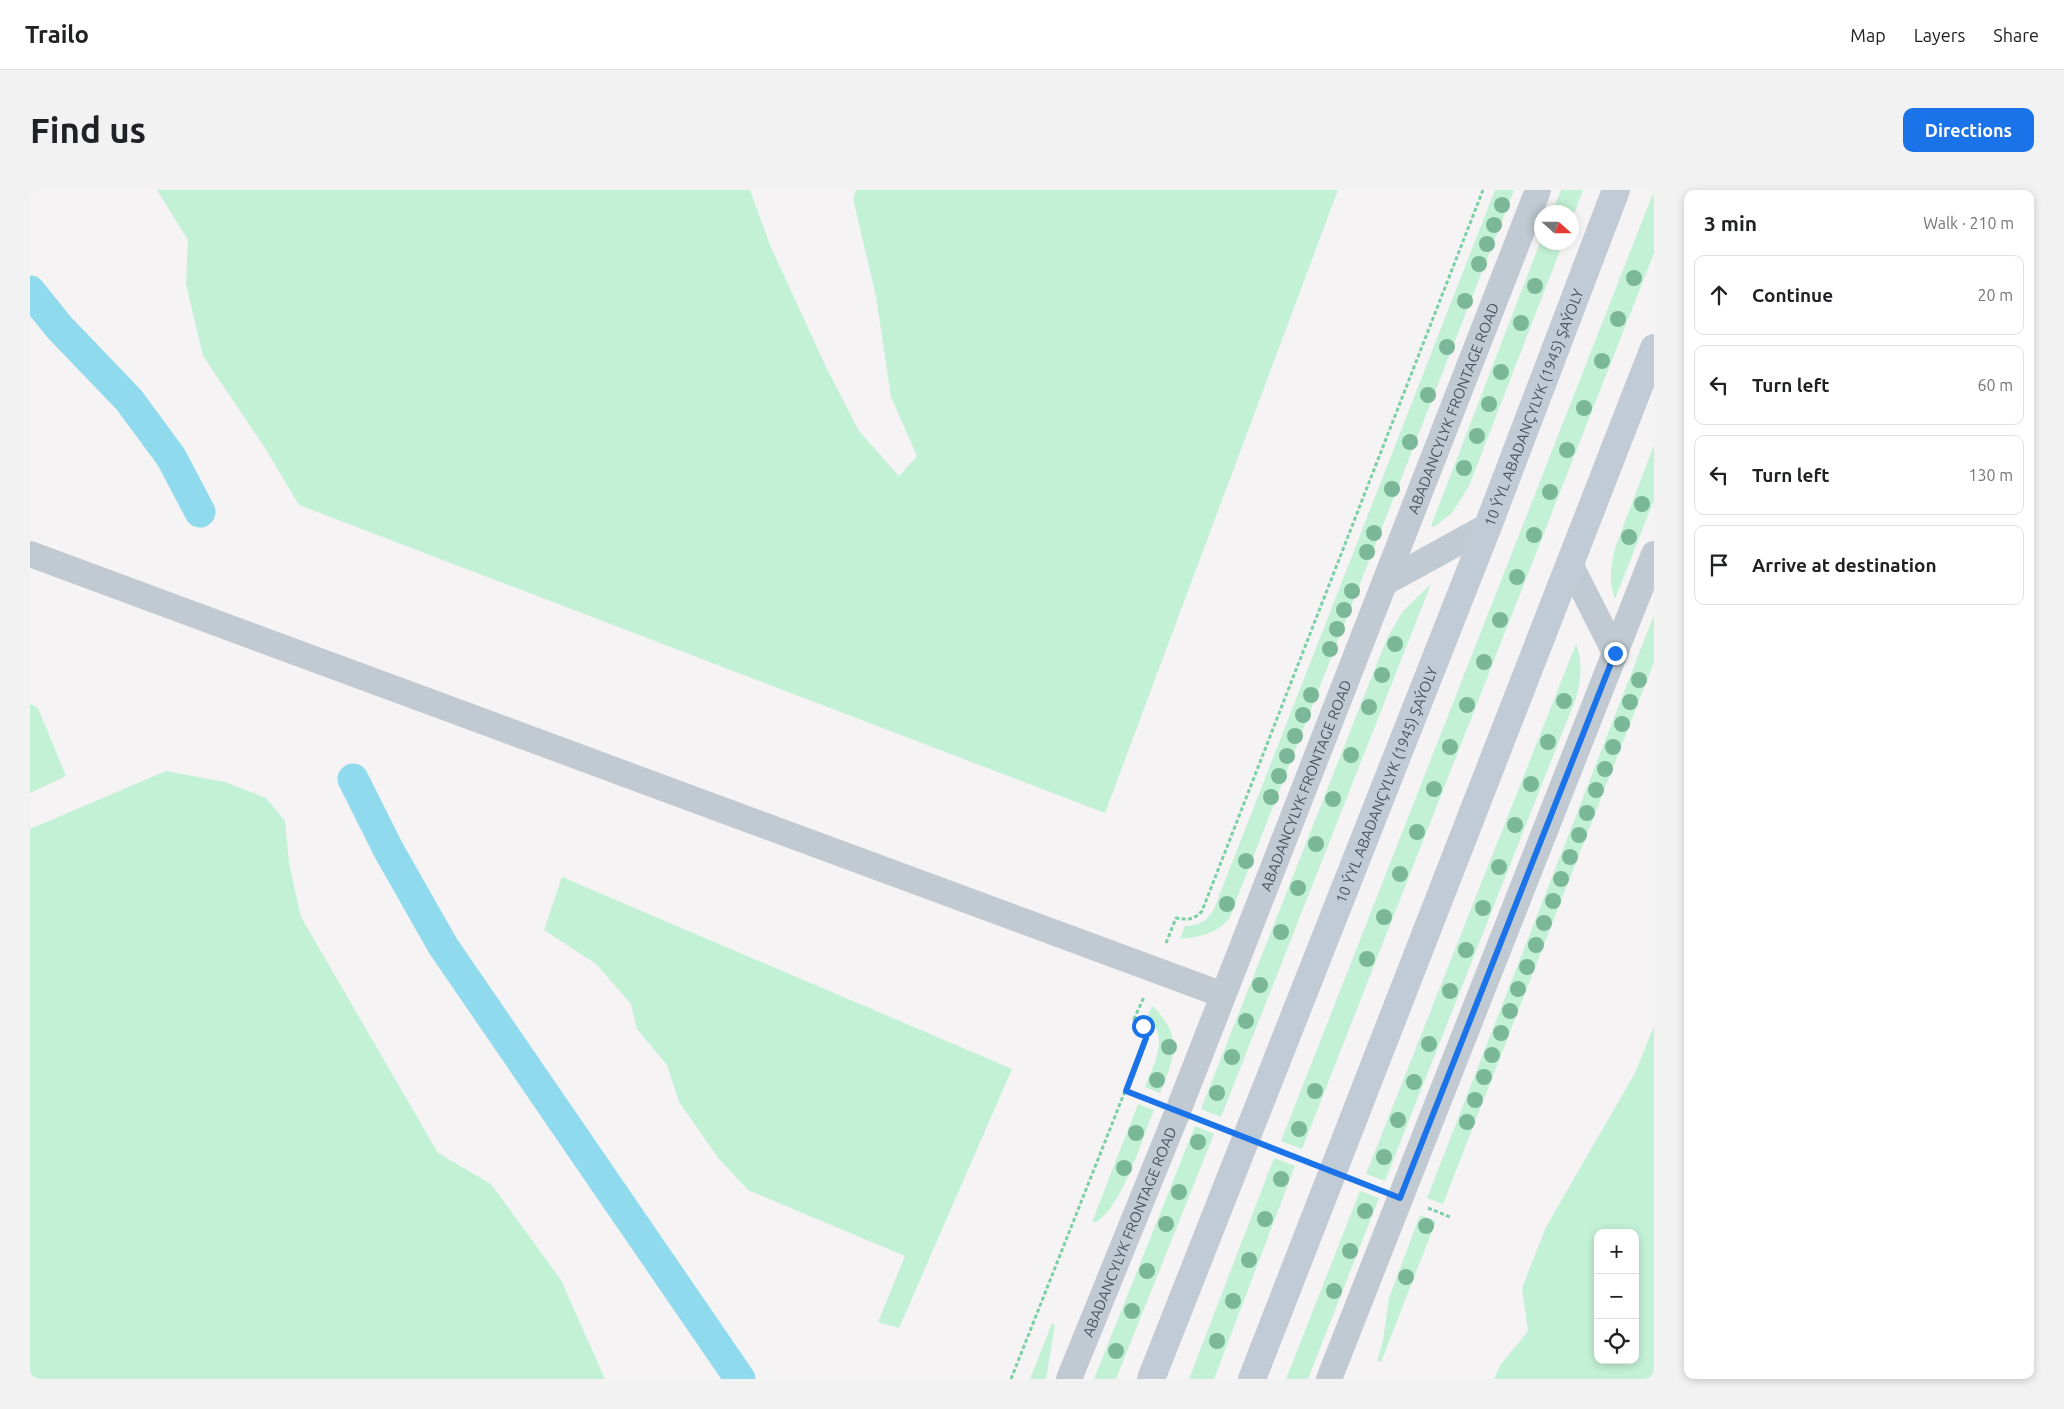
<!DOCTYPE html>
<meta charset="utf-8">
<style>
:root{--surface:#fff;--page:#f2f2f2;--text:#202124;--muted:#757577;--line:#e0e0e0;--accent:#1a73e8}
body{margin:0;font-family:Ubuntu,sans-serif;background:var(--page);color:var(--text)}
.controls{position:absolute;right:15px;bottom:15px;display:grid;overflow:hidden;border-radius:10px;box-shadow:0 2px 8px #0003}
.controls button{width:45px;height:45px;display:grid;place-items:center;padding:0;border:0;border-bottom:1px solid var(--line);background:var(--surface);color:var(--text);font:25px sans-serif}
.compass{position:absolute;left:1504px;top:15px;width:45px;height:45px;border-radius:50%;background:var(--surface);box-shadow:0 2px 8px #0003;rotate:111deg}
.stop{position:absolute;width:15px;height:15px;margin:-11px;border:4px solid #1a73e8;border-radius:50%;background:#fff}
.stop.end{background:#1a73e8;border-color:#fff;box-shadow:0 1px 5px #0008}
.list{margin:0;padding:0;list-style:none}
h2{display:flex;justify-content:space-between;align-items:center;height:65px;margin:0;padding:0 20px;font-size:21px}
h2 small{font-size:16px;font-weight:400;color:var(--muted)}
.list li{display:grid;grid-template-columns:32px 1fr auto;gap:15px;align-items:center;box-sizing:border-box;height:80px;margin:0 10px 10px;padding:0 10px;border:1px solid var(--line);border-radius:10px}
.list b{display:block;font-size:19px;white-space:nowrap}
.list em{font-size:16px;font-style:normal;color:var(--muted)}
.icon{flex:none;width:28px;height:28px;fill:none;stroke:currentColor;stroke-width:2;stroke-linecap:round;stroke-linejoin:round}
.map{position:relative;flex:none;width:1624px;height:1189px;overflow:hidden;border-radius:10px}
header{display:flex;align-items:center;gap:30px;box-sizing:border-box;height:70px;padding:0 25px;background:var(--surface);border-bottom:1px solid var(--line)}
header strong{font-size:24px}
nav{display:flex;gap:28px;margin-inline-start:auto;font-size:18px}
.intro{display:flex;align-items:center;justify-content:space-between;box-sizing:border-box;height:120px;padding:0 30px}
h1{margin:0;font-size:35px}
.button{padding:12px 22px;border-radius:10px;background:var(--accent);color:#fff;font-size:18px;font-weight:700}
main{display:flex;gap:30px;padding:0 30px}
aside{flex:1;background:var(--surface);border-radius:10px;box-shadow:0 2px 8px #0003}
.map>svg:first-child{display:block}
.green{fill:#c3f1d5;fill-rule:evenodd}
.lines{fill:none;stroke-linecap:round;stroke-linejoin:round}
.canal{stroke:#90daee;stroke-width:31}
.path{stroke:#7ad0a6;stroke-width:3;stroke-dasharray:4 2.5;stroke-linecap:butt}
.street{stroke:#c1cad2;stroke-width:26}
.secondary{stroke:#c1cbd6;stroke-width:28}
.tree{fill:#7bb799}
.route{stroke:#1a73e8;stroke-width:6}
.labels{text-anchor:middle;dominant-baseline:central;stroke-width:5;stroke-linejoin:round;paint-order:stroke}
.street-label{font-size:15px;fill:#4a5661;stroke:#fff}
</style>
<header>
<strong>Trailo</strong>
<nav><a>Map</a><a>Layers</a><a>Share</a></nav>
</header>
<div class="intro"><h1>Find us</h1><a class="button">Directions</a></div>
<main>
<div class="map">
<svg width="1624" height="1189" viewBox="0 0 1624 1189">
<rect width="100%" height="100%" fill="#f5f3f3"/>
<path class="green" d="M127,0h593l20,55 56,122 33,64 40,45 18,-20 -26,-59 -15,-101 -23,-97 3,-9h482l-233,623 -806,-308 -34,-57 -62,-92 -17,-72 2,-44z
M1465,0h19l-285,729c-13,15 -31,18 -49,20l5,-13c14,0 22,-5 29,-17z
M1531,0h22l-11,29v-7h-20z
M1624,1v62l-352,896 -21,-8z
M1511,50l1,2 21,1 -94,243 -17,27 -18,14 -3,-1z
M1624,255v55l-39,99c-7,-17 -4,-34 0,-51z
M1401,394l-210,533 -20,-8 186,-471 16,-27z
M1624,425v47l-211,542 -16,-6z
M1546,454c7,18 5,36 0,54l-191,483 -19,-7z
M0,514l8,4 28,68 -36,17z
M136,581l59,11 41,16 19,23 4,42 12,54 137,236 53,31 70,96 44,99h-575v-550z
M532,687l450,192 -113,259 -21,-6 27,-66 -157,-66 -29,-31 -40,-57 -12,-37 -30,-36 -6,-25 -35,-40 -52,-34z
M1122,816c32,29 22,53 8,87l-15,-6c8,-23 26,-50 2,-69z
M1624,836v353h-160l7,-15 27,-33 -6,-43 24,-61 89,-154zM1568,1043h37v127h-37z
M1108,914l16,6c-11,27 -33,99 -58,112h-4z
M1165,936l19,8 -98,245h-22z
M1244,968l21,8 -81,213h-25z
M1330,1001l19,7 -71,181h-22z
M1390,1025l16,6 -55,141 -4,-1 6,-20 6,-43z
M1022,1133l3,2 -9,54h-16z"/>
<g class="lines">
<path class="canal" d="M0,101l29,36 70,73 42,57 29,55
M323,589l35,70 55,97 297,433"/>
<path class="path" d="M1136,753l10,-25c12,2 18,2 26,-7l281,-721
M1096,901l26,10
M1174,931l15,6
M1244,958l31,13
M1330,992l15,6
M1398,1018l22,9
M981,1189l135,-341 -3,-12 -9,-7 10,-22"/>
<g class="street">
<path d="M0,364l1193,441"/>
<path d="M1540,374l45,89"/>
<path d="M1356,392l102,-56"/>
<path id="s1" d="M1039,1189l109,-268 360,-921"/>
<path d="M1299,1189l325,-825"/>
</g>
<g class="secondary">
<path id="s2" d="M1121,1189l337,-853 128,-336"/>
<path d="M1222,1189l402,-1031"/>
</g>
</g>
<g class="tree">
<circle cx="1472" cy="15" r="8"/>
<circle cx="1464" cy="35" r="8"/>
<circle cx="1457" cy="54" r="8"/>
<circle cx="1449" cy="74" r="8"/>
<circle cx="1604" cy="88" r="8"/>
<circle cx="1505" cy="96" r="8"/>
<circle cx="1435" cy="111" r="8"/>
<circle cx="1588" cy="129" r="8"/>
<circle cx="1491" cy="133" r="8"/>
<circle cx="1417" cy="157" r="8"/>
<circle cx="1572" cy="171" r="8"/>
<circle cx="1471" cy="182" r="8"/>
<circle cx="1398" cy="205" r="8"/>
<circle cx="1459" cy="214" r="8"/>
<circle cx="1554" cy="218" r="8"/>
<circle cx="1447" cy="246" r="8"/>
<circle cx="1380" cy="252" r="8"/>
<circle cx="1537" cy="260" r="8"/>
<circle cx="1434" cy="278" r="8"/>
<circle cx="1362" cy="299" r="8"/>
<circle cx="1520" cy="302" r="8"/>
<circle cx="1612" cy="314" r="8"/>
<circle cx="1344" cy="343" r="8"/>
<circle cx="1504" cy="345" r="8"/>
<circle cx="1599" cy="347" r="8"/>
<circle cx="1337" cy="362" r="8"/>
<circle cx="1487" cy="387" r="8"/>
<circle cx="1322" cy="401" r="8"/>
<circle cx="1314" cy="420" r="8"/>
<circle cx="1470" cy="430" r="8"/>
<circle cx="1307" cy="439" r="8"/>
<circle cx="1365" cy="454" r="8"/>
<circle cx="1300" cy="459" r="8"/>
<circle cx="1454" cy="472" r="8"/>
<circle cx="1352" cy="485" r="8"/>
<circle cx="1609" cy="490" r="8"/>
<circle cx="1281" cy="505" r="8"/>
<circle cx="1534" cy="511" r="8"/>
<circle cx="1600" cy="512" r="8"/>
<circle cx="1437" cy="515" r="8"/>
<circle cx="1339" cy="517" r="8"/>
<circle cx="1273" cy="525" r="8"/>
<circle cx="1592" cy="534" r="8"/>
<circle cx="1265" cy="546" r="8"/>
<circle cx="1518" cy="552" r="8"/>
<circle cx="1420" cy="557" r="8"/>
<circle cx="1583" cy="557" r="8"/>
<circle cx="1321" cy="565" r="8"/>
<circle cx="1257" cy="566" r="8"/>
<circle cx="1575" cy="579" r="8"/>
<circle cx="1249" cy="586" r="8"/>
<circle cx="1501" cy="594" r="8"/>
<circle cx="1404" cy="599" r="8"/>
<circle cx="1566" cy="600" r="8"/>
<circle cx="1241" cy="607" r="8"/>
<circle cx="1303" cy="609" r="8"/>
<circle cx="1557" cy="623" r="8"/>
<circle cx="1485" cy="635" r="8"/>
<circle cx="1387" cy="642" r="8"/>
<circle cx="1549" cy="645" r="8"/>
<circle cx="1286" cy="654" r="8"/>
<circle cx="1540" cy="667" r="8"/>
<circle cx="1216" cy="671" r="8"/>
<circle cx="1469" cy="677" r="8"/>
<circle cx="1370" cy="684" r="8"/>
<circle cx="1531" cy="689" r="8"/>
<circle cx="1268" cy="698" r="8"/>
<circle cx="1523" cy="711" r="8"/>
<circle cx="1197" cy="714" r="8"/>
<circle cx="1453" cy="718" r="8"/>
<circle cx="1354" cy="727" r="8"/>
<circle cx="1514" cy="733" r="8"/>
<circle cx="1251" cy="742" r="8"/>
<circle cx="1506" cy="755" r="8"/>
<circle cx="1436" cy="760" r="8"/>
<circle cx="1337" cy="769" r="8"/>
<circle cx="1497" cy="777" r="8"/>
<circle cx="1230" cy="795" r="8"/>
<circle cx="1488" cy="799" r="8"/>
<circle cx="1420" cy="801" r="8"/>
<circle cx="1480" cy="821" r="8"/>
<circle cx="1216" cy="831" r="8"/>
<circle cx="1471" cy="843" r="8"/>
<circle cx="1399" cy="854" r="8"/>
<circle cx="1139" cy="857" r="8"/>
<circle cx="1462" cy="865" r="8"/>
<circle cx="1202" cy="867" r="8"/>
<circle cx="1454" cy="887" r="8"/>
<circle cx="1127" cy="890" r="8"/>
<circle cx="1384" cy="892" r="8"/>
<circle cx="1285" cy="901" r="8"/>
<circle cx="1187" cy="903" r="8"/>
<circle cx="1445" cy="910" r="8"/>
<circle cx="1368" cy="930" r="8"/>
<circle cx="1437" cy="932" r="8"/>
<circle cx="1269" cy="939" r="8"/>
<circle cx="1106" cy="943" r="8"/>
<circle cx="1168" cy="952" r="8"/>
<circle cx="1354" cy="967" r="8"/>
<circle cx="1094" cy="978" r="8"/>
<circle cx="1251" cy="989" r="8"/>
<circle cx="1149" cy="1002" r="8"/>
<circle cx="1335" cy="1021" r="8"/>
<circle cx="1235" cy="1029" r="8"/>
<circle cx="1136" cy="1034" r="8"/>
<circle cx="1396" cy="1036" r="8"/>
<circle cx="1320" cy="1061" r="8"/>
<circle cx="1219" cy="1070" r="8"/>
<circle cx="1117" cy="1081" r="8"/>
<circle cx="1376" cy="1087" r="8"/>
<circle cx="1304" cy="1101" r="8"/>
<circle cx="1203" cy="1111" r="8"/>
<circle cx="1102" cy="1121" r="8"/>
<circle cx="1187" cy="1151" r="8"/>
<circle cx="1086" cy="1161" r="8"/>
</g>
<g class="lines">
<path class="route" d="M1113,836l3,12 -20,53 274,107 215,-545"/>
</g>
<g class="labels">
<g class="street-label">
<text stroke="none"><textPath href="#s1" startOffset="1044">ABADANCYLYK FRONTAGE ROAD</textPath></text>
<text stroke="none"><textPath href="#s2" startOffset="1044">10 ÝYL ABADANÇYLYK (1945) ŞAÝOLY</textPath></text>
<text stroke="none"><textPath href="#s1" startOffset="639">ABADANCYLYK FRONTAGE ROAD</textPath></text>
<text stroke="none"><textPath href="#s2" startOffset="639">10 ÝYL ABADANÇYLYK (1945) ŞAÝOLY</textPath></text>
<text stroke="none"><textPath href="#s1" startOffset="159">ABADANCYLYK FRONTAGE ROAD</textPath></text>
</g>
</g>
</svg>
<div class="controls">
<button>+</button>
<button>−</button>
<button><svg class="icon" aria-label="locate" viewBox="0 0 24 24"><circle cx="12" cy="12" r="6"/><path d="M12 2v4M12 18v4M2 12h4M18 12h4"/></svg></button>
</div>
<svg class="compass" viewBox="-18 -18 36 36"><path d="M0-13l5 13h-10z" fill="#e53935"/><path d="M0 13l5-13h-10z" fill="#757577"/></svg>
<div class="stop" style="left:1113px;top:836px"></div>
<div class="stop end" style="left:1585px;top:463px"></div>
</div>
<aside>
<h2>3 min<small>Walk · 210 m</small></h2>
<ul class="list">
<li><svg class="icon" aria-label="ahead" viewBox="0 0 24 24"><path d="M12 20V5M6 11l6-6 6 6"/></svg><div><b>Continue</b></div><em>20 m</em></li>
<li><svg class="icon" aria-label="left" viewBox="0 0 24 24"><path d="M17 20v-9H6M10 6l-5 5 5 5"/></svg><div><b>Turn left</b></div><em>60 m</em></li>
<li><svg class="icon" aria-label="left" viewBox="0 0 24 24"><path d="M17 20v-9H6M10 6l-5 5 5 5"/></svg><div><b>Turn left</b></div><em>130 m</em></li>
<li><svg class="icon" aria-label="arrive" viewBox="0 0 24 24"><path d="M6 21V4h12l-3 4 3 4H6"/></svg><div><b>Arrive at destination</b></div></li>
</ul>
</aside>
</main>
